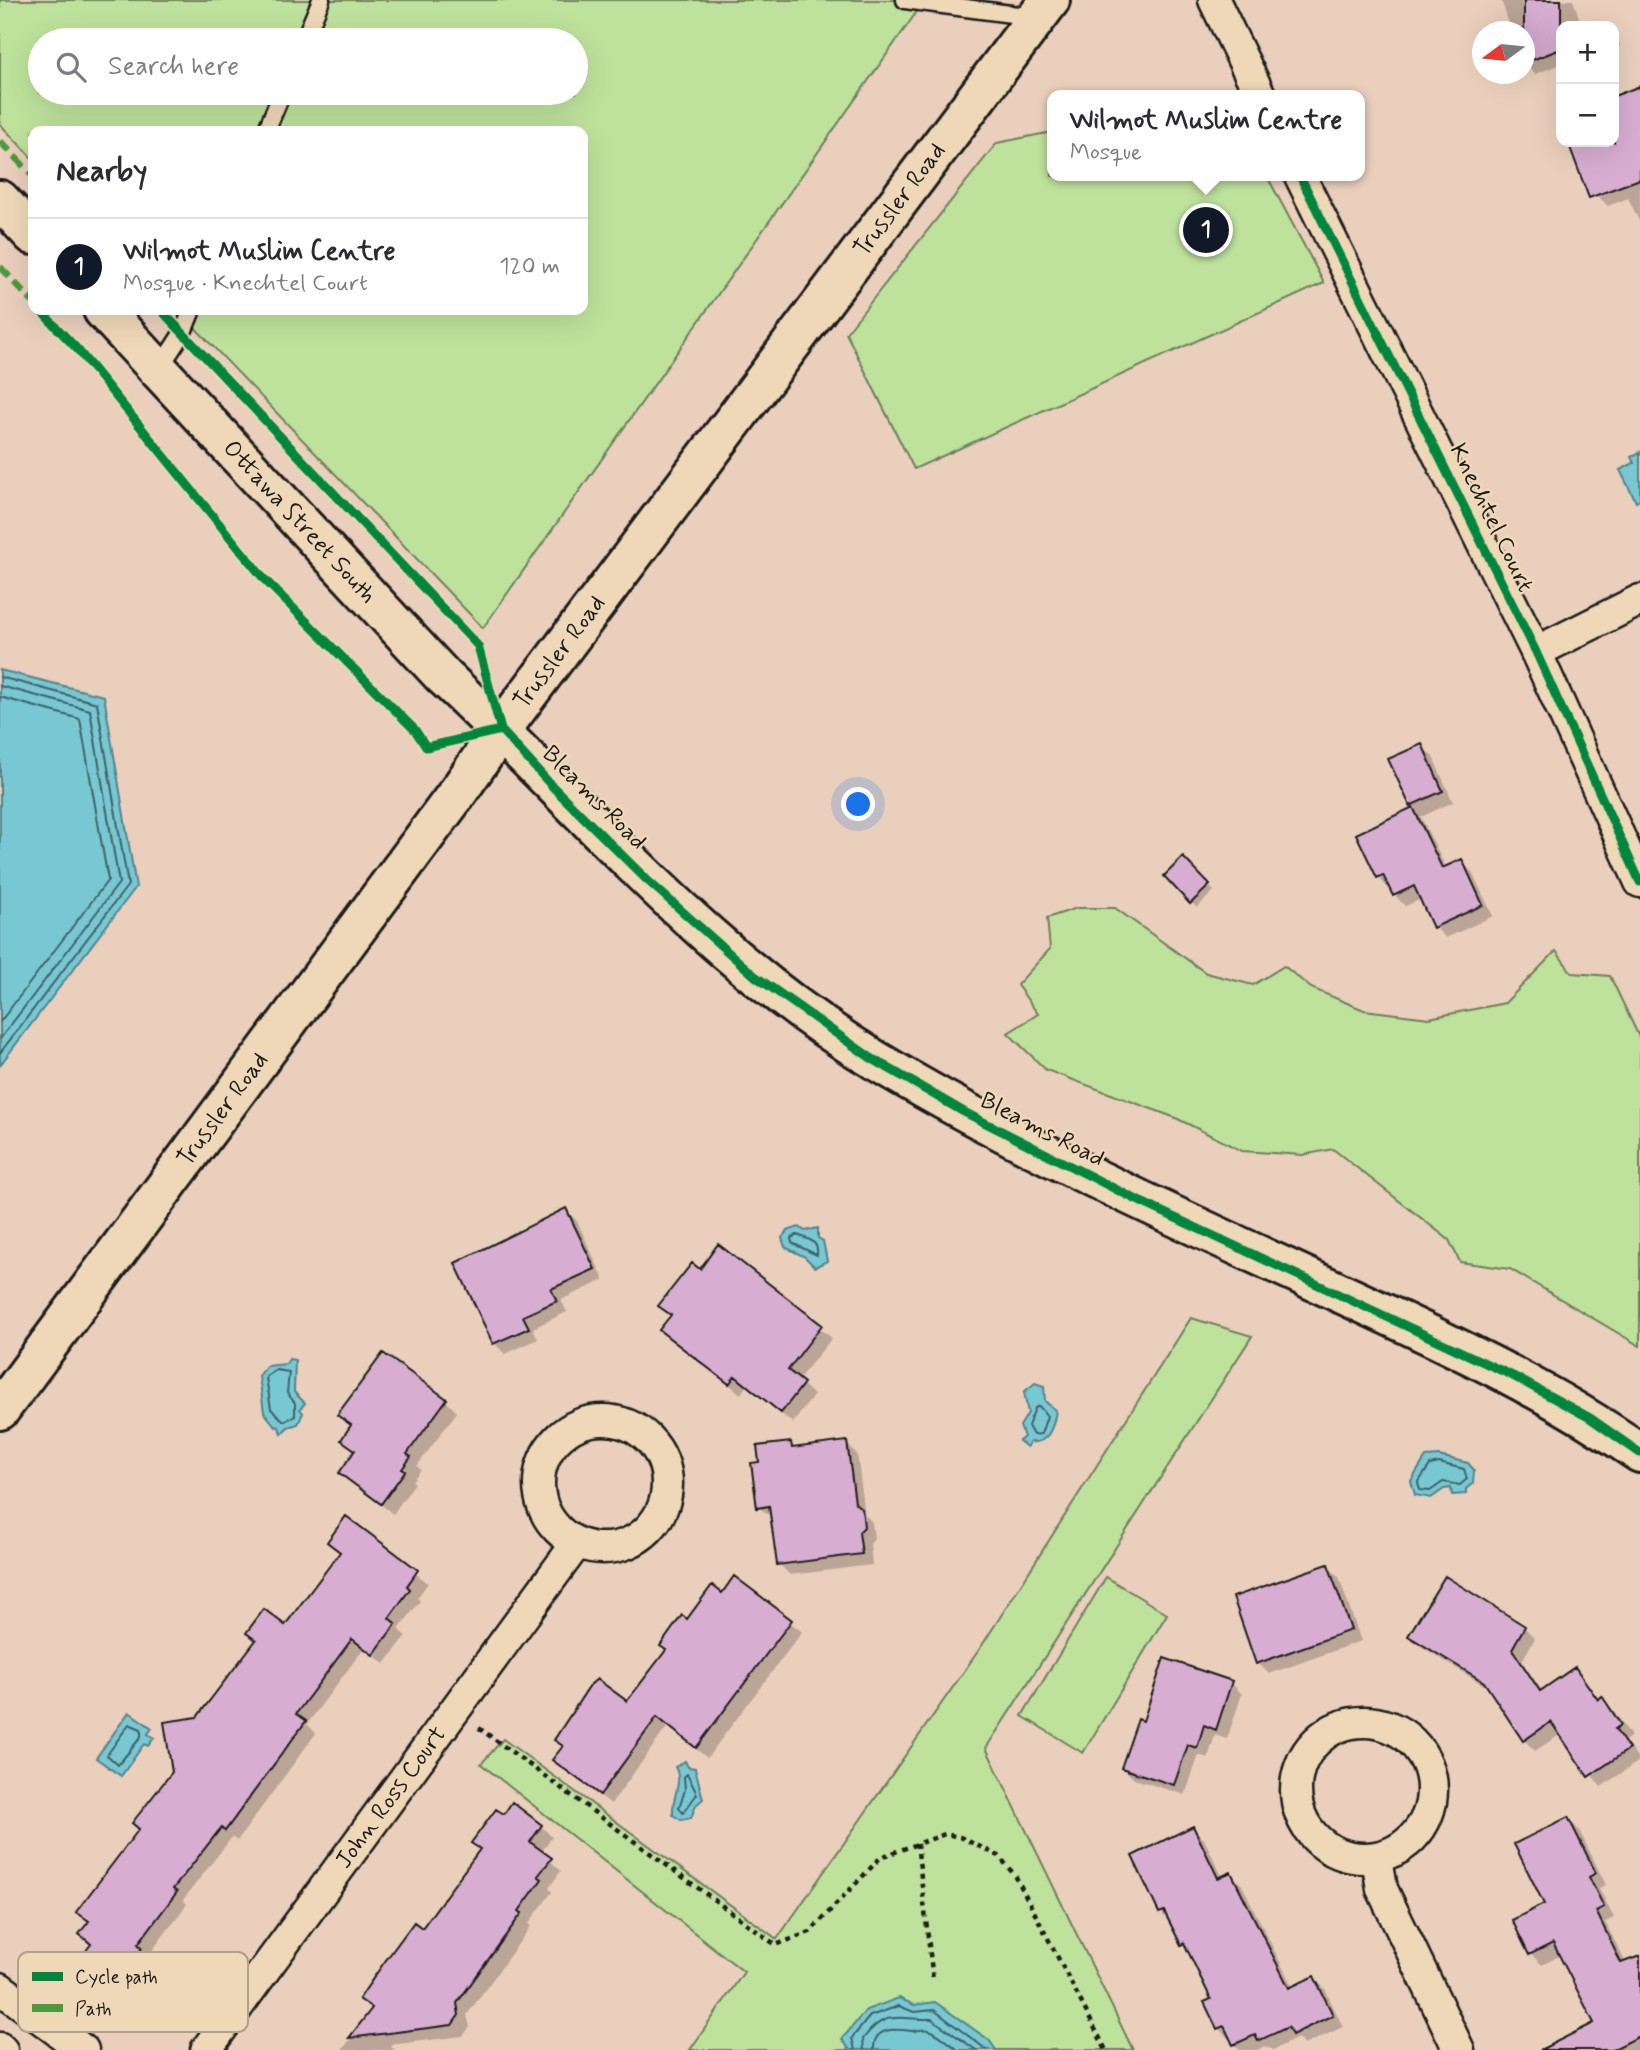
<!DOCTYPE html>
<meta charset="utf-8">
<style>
:root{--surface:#fff;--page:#f2f2f3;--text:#2b2b33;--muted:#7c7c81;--line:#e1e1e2;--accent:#111827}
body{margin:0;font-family:Mynerve,sans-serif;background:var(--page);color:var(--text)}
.controls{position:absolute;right:21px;top:21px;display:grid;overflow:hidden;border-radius:14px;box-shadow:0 7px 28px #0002}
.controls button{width:63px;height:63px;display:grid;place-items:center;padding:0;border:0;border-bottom:2px solid var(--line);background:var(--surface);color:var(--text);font:35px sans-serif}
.compass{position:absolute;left:1472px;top:21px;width:63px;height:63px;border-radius:50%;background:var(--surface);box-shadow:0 7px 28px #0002;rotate:255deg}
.you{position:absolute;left:859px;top:805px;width:24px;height:24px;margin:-18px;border:5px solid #fff;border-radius:50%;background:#1a73e8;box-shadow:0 0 0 10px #1a73e833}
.badge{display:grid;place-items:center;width:46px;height:46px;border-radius:50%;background:var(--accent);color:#fff;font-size:23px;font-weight:700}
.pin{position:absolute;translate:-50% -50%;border:4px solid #fff;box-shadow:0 2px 7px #0006}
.popup{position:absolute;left:1047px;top:90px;width:318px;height:91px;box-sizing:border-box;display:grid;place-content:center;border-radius:14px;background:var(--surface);filter:drop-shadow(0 2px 5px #0005);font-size:23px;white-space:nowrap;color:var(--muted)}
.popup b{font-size:26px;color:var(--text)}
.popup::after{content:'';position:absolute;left:50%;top:100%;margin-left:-14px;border:14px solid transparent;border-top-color:var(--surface)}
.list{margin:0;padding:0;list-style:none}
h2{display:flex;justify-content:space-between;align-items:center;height:91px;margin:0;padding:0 28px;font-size:30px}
h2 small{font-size:23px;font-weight:400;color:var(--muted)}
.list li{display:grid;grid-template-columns:46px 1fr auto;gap:21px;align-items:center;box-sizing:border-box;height:98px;padding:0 28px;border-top:2px solid var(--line)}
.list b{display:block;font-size:26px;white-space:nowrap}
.list p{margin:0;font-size:23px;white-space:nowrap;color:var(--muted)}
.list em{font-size:23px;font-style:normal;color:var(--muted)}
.icon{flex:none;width:38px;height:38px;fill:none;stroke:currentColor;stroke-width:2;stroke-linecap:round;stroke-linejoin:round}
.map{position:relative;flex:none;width:1640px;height:2050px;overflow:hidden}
.search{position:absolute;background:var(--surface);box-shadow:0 7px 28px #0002;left:28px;top:28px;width:560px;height:77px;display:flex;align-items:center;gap:18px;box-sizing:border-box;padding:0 24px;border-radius:38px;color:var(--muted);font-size:26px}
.panel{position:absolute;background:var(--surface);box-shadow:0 7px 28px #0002;left:28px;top:126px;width:560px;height:189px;border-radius:14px}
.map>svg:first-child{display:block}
.green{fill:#bee29c;stroke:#6d7f5c;stroke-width:2;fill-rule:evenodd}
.water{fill:#78c8d3;stroke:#53838a;stroke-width:2}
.shadow{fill:#0003}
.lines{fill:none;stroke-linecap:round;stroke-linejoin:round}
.shore{stroke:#416165;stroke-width:2}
.building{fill:#d8add2;stroke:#1c1c1c;stroke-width:2}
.lane-casing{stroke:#1c1c1c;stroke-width:21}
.street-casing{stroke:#1c1c1c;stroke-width:35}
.secondary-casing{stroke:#1c1c1c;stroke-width:44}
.path{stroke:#1c1c1c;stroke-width:4.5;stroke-dasharray:5 5;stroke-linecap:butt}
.lane{stroke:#efd8b7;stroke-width:16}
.street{stroke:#efd8b7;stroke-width:30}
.secondary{stroke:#efd8b7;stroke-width:38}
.quiet{stroke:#4c9a3e;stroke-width:7;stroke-dasharray:14 7;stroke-linecap:butt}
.cycleway-casing{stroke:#efd8b7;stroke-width:13}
.cycleway{stroke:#00873e;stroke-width:9}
.labels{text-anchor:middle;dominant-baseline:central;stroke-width:5;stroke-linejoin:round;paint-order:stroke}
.street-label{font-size:24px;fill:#1c1c1c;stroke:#efd8b7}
.key{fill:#efd8b7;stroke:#b0a088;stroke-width:2}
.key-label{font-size:19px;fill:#1c1c1c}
</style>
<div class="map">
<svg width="1640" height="2050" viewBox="0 0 1640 2050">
<rect width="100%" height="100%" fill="#eacfbc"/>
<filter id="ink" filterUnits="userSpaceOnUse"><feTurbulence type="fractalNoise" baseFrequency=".0143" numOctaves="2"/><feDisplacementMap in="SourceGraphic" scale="14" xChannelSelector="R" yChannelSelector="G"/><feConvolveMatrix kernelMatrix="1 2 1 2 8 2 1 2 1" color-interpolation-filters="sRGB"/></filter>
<g filter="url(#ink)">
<path class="green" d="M0,0h925l-442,628 -305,-318h405v-179h-550v28l-33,-35zM40,40h536v53h-536z
M1052,132v44h215l57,107 -410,186 -68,-136 151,-190z
M1077,908h38l91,65 47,12 31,-19 27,22 53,22 65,8 76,-15 51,-52 16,22 38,3 30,63v307l-130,-77 -50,-7 -11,-22 -116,-91 -30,6 -61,-4 -66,-33 -130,-48 -38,-37 30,-19 -21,-29 33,-36 -3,-31z
M1191,1318l61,18 -266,412 147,302h-443l54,-78 -263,-208 22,-25 274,200 204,-292z
M1106,1577l61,37 -84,139 -61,-37z"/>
<path class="water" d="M1640,452v48l-4,2 -16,-32 14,-7 -3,-6z
M0,670l104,26 32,191 -136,178z
M799,1227l6,4 13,-3v10l5,3 4,20 -12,6 -10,-10 -20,-10 -3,-9 5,-7z
M289,1359l6,1 -1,32 11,11 -5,6 3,4 -5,11 -10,3 -7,7 -2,-8 -3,1 -12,-15 -5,-36 8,-10 19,-2z
M1035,1383l9,3 1,15 11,10c-3,16 -7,33 -26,31l-3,5 -8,-6 5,-4 -4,-11 8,-13 -4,-21z
M1439,1456l29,7 6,7 -1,13 -7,6v5l-14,1 -1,-7 -7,1 -13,9 -16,-3 -4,-14 15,-24z
M129,1712l23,16 -4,6 6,4 -6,8 -4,-2 -23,32 -25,-18z
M685,1761l3,6 7,1 8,31 -7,6 -5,13 -10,2 -8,-5c-2,-17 11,-33 2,-48z
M899,1998l15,7 21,-3 54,38 7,10h-146l-8,-11 24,-29z"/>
<path class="shadow" d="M1501,0h72l7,20 13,6h-32v38l-26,10 -11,-10v-32h-12z
M1614,39l6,5 -6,13z
M1640,88v135l-12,-25 -20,8 -11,-11 -27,-53h44v-44z
M1422,746l11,11 20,45 -32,15 25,51 15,-7 11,11 21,44 -47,22 -11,-11 -13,-28 -17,7 -27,-29 -20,-42 56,-27 -3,-3z
M1183,859l31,32 -17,17 -31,-32z
M566,1210l11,11 27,59 -43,20 6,12 -34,16 5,11 -33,15 -11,-11z
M718,1247l114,91 -34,42 16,15 -21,28 -47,-37 -5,8 -80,-64 11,-13 -11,-11 39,-35z
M446,1401l11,11 -40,54 4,4 -9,11 3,2 -22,31 -52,-41 15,-21 -13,-13 9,-12 -12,-12z
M846,1443l11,11 8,61 7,7 2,17 -4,5 2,21 -82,10 -11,-11 -6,-46 -15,-11 3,-44 30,-19 5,5z
M346,1519l82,64 -11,15 3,3 -21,28 7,7 -21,28 -21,-16 -57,76 9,9 -79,108 -5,-4 -49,63 4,4 -39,52 4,4 -29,39 -44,-36 14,-18 -4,-22 -11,-11 63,-82 57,-111 59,-78 -9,-9 38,-5 55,-74 -12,-11z
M1328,1566l11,11 22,64 -92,33 -11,-11z
M735,1578l67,54 -95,126 -39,-32 -57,78 -57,-44 10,-13 -8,-7 72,-36 59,-83 35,-26z
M1445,1579l79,48 11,11 -13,23 20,30 33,-22 25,31 2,-1 11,11 18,26 -6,5 14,20 -38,26 -40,-53 -26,17 -11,-11 -34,-51 -68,-42 -11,-11z
M1231,1683l11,11 -15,45 -12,-4 -7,23 -9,-3 -14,40 -51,-16 -11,-11 21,-45z
M1568,1819l11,11 27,55 -7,3 15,30 -9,4 21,41 14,14v73h-73l30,-27 -36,-68 -19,10 -11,-11z
M541,1826l11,11 -11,15 20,19 -12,17 3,4 -23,31 2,3 -64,89 3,12 -7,9 -74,9 6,5h-53l31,-40 -12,-12 62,-68 58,-79 -8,-8z
M1193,1828l11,11 19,39 8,-4 11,11 51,103 21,-10 11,11 18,38 -39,18 -6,-7 -25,12 -8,-4 -8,4h-17l-22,-22 -5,-28 -23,-49 -29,-39z"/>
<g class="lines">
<path class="shore" d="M0,677l97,26 31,182 -128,168
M0,686l90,24 29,173 -119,156
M0,697l80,22 28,161 -108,142
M797,1235c10,4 22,5 20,20l-25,-12 -1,-5z
M276,1370l13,2 -2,21 8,10v13l-11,5 -13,-12 -5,-32z
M1039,1406l8,10 -6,18 -8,1 -5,-9 7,-18z
M1439,1463l25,6 3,10 -7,6 -17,-3 -13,9 -10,-1 -2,-7 12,-18z
M129,1724l12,5v8l-23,28 -11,-10z
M687,1774l10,20 -14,19 -4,-6 6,-17 -1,-13z
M855,2050l-3,-12 18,-22 29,-10 15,6 20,-2 53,40
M864,2050l-1,-11c23,-31 36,-19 69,-20l44,31
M874,2050c-1,-24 22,-21 38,-19 5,0 12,-3 17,-1 10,3 21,14 29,20"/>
</g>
<path class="building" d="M1524,0h37v49l-37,14z
M1640,86v93l-51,19 -21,-56h46v-46z
M1422,744l21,47 -33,15 -22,-47z
M1413,807l29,61 20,-9 21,46 -50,23 -19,-42 -21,10 -10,-21 -6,3 -21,-44z
M1183,857l27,28 -20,19 -26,-28z
M566,1208l29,61 -44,20 6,12 -34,15 6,12 -36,16 -38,-81z
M718,1244l104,81 -34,45 16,13 -23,30 -46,-37 -6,8 -70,-54 12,-15 -13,-9 34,-43 8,6z
M383,1353l64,46 -40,55 4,3 -9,12 3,2 -24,33 -42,-31 16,-23 -14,-10 10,-15 -14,-10z
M847,1441l8,62 7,6 2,18 -5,5 3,22 -85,11 -8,-59 -12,2 -6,-45 8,-1 -2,-16 34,-4 1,6z
M346,1516l72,54 -11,16 3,3 -21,29 7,6 -23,31 -21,-16 -56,75 10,7 -81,110 -4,-3 -48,61 4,3 -39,52 4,4 -31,41 -34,-26 14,-19 -12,-10 10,-13 -13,-9 63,-83 -7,-6 40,-51 -8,-50 33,-5 59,-77 -10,-7 18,-24 21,16 55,-73 -13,-10z
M1328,1564l23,66 -95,34 -23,-67z
M734,1576l58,44 -96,128 -39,-31 -57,78 -48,-35 11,-14 -9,-6 36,-55 7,-6 30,22 39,-51 -6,-4 22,-31 5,4 25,-34 10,8z
M1445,1576l80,50 -13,23 28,42 35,-24 23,33 4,-4 19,29 -6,4 14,20 -41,28 -37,-55 -28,19 -39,-59 -76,-46z
M1164,1658l68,23 -16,49 -12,-5 -7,23 -9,-3 -14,40 -53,-17 17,-49 5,2z
M512,1802l30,23 -12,17 22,16 -14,18 4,3 -23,32 3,2 -65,90 2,12 -7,10 -103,13 23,-30 -13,-9 24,-35 31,-42 8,6 58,-79 -9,-6 25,-34 8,5z
M1568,1817l28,56 -7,4 15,30 -8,4 25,52 19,-7v80l-28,14h-72l54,-27 -41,-80 -24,12 -17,-35 32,-16 -30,-60z
M1193,1826l25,52 13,-6 58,116 25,-12 19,39 -41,20 -4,-8 -30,14 -3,-6 -22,10 -9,-19 -7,3 -13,-27 7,-3 -27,-56 -3,2 -17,-34 -5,2 -27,-57z"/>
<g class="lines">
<g class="lane-casing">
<path id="lane" d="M905,0l129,17
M304,40l17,-40
M266,131l16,-38
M159,369l24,-37 9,-22"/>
</g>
<g class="street-casing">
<g id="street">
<path d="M1214,0l46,95"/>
<path d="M1300,176l236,476 104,230"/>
<path d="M1536,652l104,-52"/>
<circle cx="603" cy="1484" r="64"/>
<circle cx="1364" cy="1790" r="68"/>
<path d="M1377,1858l5,31 77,161"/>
<path d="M0,1988l83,62"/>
<path d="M0,2048l2,2"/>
<path id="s1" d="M206,2050l371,-507"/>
</g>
</g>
<g class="secondary-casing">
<g id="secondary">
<path d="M0,200l33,35"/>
<path id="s2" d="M103,310l340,366c141,132 264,283 432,384 147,89 303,158 459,230 105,49 211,97 306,163"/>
<path id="s3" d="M0,1410l458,-618 43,-62 549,-730"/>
</g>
</g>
<path class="path" d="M479,1728l297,217 34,-13 71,-75 64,-23 15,3 39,19 17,21 90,173
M917,1843l16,137"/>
<use href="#lane" class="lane"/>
<use href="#street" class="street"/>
<use href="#secondary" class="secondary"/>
<path class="quiet" d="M0,141l33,35
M0,267l33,35"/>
<g class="cycleway-casing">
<path id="cycleway" d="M1300,176l236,476 104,230
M40,310l38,40 186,229 151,151 11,17 75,-17
M161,310l317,336 23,84 51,56 95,94 108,96 116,82 93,54 173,88 376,176 77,42 50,35"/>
</g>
<use href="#cycleway" class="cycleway"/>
</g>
</g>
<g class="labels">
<g class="street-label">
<text stroke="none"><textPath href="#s3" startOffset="1508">Trussler Road</textPath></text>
<text transform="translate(1491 518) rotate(64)">Knechtel Court</text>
<text stroke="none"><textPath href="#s2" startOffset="289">Ottawa Street South</textPath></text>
<text stroke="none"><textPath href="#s3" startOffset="942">Trussler Road</textPath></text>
<text transform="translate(594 798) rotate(45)">Bleams Road</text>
<text stroke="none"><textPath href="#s3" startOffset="374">Trussler Road</textPath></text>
<text transform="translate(1042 1130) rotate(27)">Bleams Road</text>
<text stroke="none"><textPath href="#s1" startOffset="313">John Ross Court</textPath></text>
</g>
</g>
<rect x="18" y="1952" width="230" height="80" rx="10" class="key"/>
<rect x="32" y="1972" width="31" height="9" fill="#00873e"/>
<rect x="32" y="2004" width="31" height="8" fill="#4c9a3e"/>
<g class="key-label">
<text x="75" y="1983">Cycle path</text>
<text x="75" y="2015">Path</text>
</g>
</svg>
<div class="controls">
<button>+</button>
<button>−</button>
</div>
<svg class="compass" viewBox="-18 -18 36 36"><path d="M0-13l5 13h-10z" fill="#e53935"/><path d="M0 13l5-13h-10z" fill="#7c7c81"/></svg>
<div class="you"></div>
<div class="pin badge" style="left:1206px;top:230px">1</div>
<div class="popup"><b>Wilmot Muslim Centre</b>Mosque</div>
<div class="search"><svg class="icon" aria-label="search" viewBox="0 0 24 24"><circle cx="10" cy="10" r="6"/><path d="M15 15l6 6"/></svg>Search here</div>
<section class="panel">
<h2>Nearby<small></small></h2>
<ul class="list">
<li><span class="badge">1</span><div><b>Wilmot Muslim Centre</b><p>Mosque · Knechtel Court</p></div><em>120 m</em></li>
</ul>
</section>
</div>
